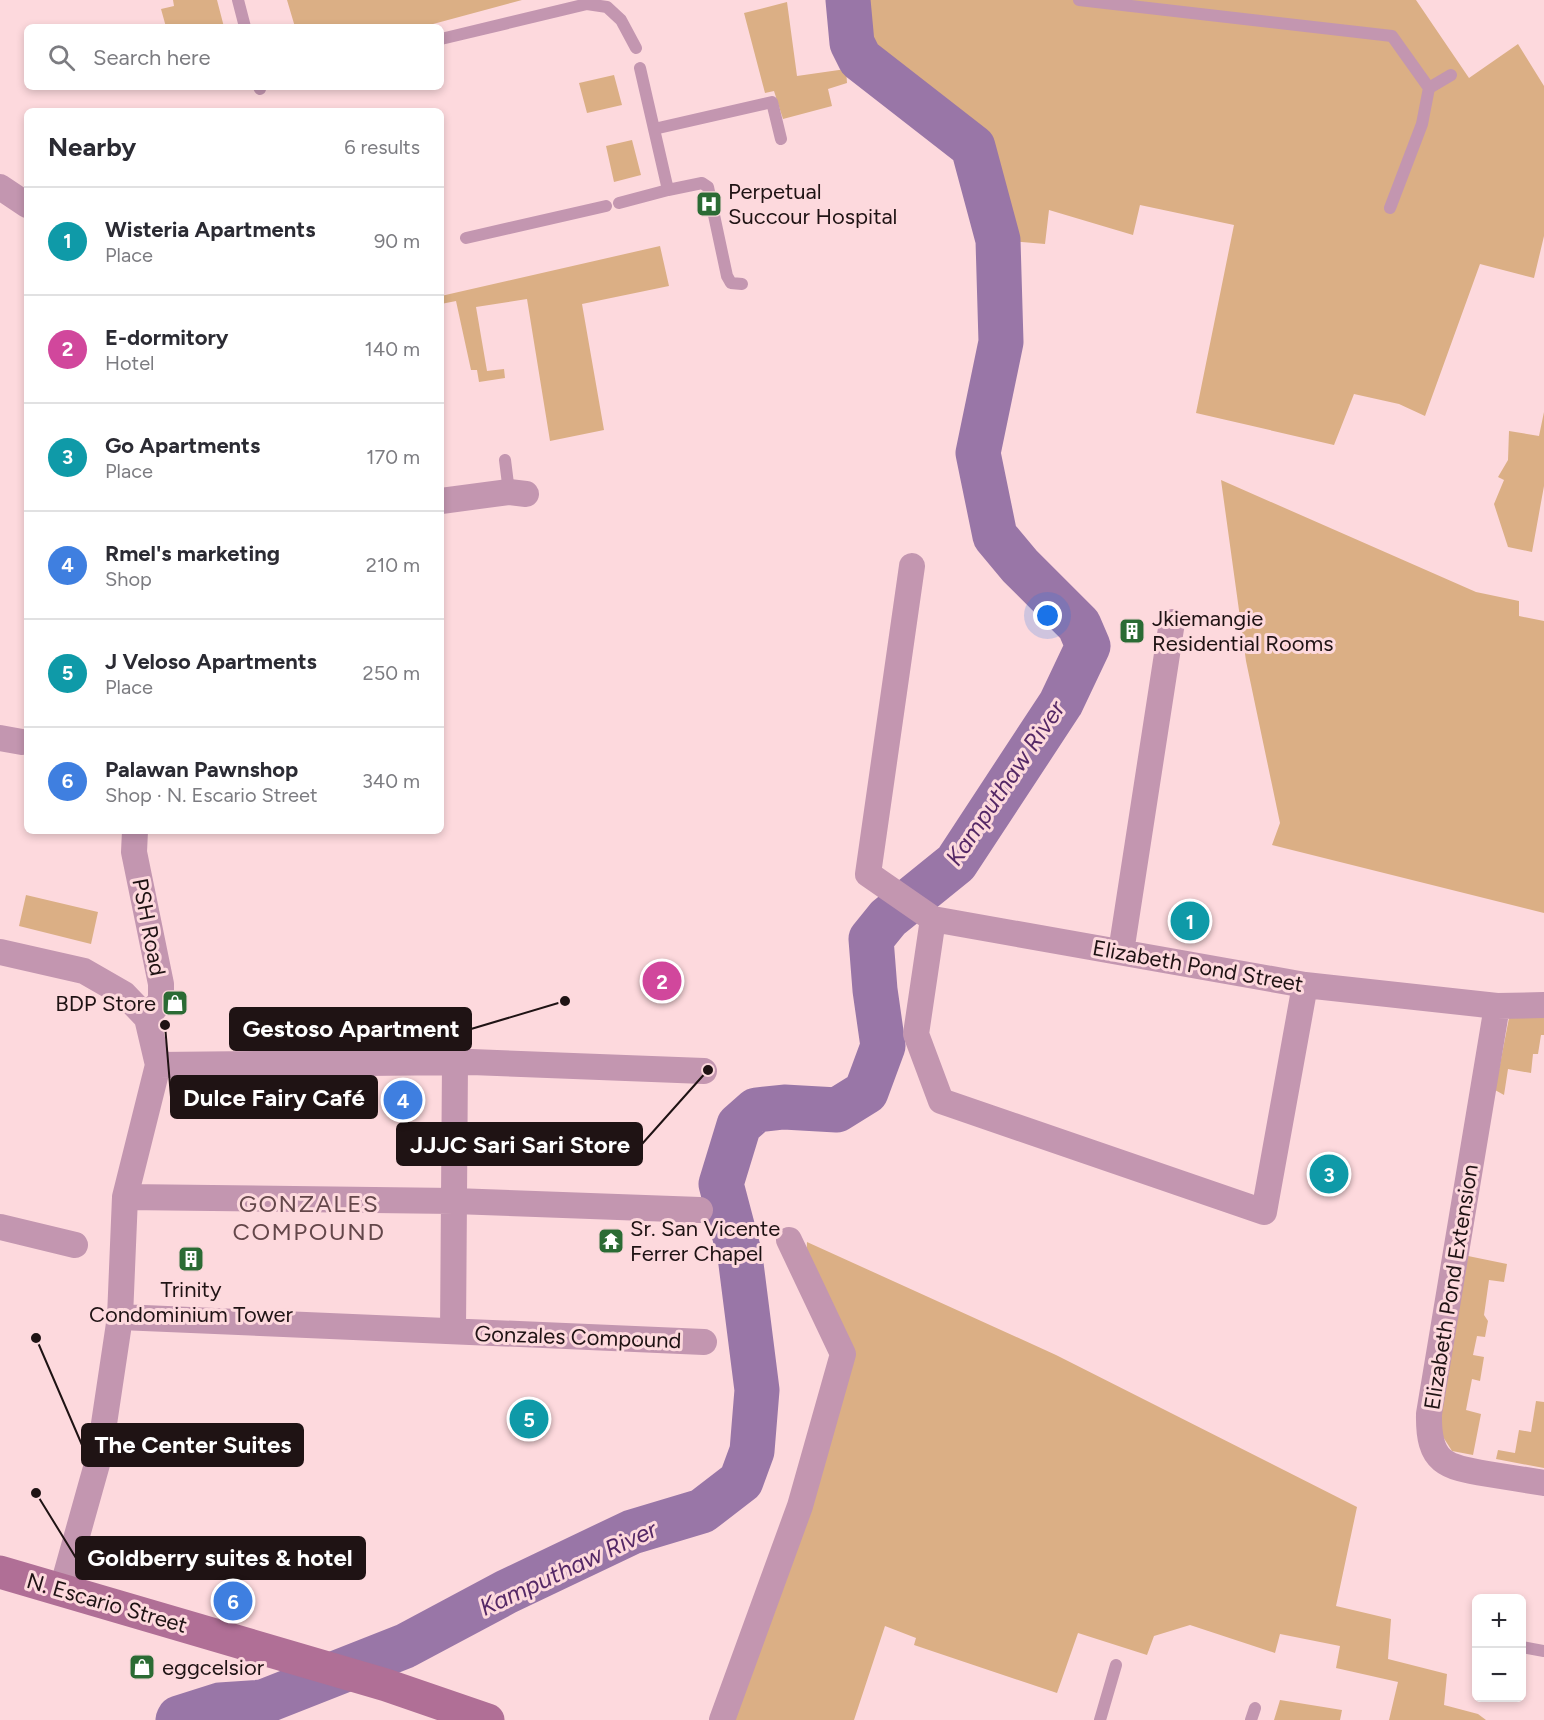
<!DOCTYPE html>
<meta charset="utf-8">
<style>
:root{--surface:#fff;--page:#f2f2f3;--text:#2b2b33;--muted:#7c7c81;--line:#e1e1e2;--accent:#2b6b34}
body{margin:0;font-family:Figtree,sans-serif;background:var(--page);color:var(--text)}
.controls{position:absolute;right:18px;bottom:18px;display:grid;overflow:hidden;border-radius:9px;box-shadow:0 3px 9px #0003}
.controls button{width:54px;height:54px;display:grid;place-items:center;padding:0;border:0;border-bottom:2px solid var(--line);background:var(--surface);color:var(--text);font:30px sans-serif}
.you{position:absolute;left:1048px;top:616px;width:21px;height:21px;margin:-15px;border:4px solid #fff;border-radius:50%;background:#1a73e8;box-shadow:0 0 0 9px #1a73e833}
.badge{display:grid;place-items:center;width:39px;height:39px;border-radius:50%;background:var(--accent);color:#fff;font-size:20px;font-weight:700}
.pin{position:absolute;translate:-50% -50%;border:3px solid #fff;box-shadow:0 2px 6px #0006}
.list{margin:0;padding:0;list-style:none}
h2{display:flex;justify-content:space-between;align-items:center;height:78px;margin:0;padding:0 24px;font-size:26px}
h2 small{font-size:20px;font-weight:400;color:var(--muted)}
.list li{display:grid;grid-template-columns:39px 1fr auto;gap:18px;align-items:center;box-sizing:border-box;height:108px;padding:0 24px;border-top:2px solid var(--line)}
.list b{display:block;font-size:22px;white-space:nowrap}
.list p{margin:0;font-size:20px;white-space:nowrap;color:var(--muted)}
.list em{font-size:20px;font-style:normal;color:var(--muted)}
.icon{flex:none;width:33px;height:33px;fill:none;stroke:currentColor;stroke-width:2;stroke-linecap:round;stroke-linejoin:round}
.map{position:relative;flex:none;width:1544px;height:1720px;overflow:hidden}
.search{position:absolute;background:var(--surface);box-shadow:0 3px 9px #0003;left:24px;top:24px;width:420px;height:66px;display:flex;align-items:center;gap:15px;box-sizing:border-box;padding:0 21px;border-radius:9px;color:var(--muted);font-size:22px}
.panel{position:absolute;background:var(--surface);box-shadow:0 3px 9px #0003;left:24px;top:108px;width:420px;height:726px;border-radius:9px}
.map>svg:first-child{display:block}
.green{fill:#dbaf85}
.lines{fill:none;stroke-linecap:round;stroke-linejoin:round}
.river{stroke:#9976a7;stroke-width:45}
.service{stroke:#c396b0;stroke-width:12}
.minor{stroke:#c396b0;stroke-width:26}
.secondary{stroke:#b06f96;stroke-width:33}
.labels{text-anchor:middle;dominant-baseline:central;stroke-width:6;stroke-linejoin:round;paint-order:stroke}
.poi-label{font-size:22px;fill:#1f1314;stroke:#fdd9dd;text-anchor:start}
.street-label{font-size:22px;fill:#1f1314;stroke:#fdd9dd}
.water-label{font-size:24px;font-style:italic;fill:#552866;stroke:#fdd9dd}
.neighbourhood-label{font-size:24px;letter-spacing:1.5px;fill:#64474a;stroke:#fdd9dd}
.leader{fill:none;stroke:#1f1314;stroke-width:2}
.callout-dot{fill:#1f1314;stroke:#fdd9dd;stroke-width:2}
.callout{fill:#1f1314;stroke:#1f1314;stroke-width:2}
.callout-label{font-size:24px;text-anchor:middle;font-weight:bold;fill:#fff}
</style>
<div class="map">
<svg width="1544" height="1720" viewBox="0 0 1544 1720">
<rect width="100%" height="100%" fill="#fdd9dd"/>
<path class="green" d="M173,0h44l7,27h-58l-5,-18 13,-3z
M287,0h235l-100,27h-127z
M843,0h573l53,78 49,-34 26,42v150l-10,42 -54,-14 -55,152 -26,-12 -45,-10 -20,51 -138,-32 38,-188 -94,-20 -7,30 -84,-25 -4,34 -57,-5 -21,-70 -117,-93z
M787,2l10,74 49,-7 1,14 -19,6 4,17 -49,13 -9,-28 -9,2 -21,-80z
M614,75l8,30 -35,8 -8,-30z
M632,140l9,35 -27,7 -8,-36z
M660,246l9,40 -87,18 22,126 -54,11 -23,-142 -51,8 11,64 17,-2 1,9 -26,4 -2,-12h-6l-15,-69 -15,3v-8z
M1544,412v74l-12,66 -24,-5 -14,-43 10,-24 -6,-3 10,-17 1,-29 30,5z
M1221,480l255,112 43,9v15l25,5v292l-272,-68 8,-22 -34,-162z
M26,895l72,17 -7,32 -72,-18z
M1544,1012v23h-3l-3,19h-5l-2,19 -23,-4 -4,26 -9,-5 14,-72z
M807,1242l249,113 301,152 -21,99 55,13 -3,40 59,15 -3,31 34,9 8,6h-97l9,-38 -62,-14 4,-22 -60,-12 -5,19 -85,-28 -36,11 -7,19 -69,-22 -21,60 -143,-48 2,-7 -31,-12 -31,94h-132l124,-376 -40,-76z
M1468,1256l39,8 -3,18 -15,-2 -5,35 4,6 -3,16 -8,-1 -4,19 11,2 -4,24 -8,-2 -6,31 15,4 -8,41 -21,-4 -14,-22z
M1536,1401l8,1v66l-48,-9 2,-9 17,3 4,-23 12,2z
M1280,1700l62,10 -2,10h-66z"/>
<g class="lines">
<path class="river" d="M178,1720l1,-2 41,-13 43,-3 142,-56 101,-54 126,-60 70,-21 39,-30 11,-30 5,-61 -17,-134 -19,-72 18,-59 17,-15 28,-3 53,3 29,-18 17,-46 -8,-56 -4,-51 17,-21 68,-55 105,-160 27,-57 -9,-21 -59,-59 -25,-30 -17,-83 23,-111 -3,-102 -25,-93 -113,-88 -8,-16 -4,-43"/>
<path class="service" d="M238,0l7,27
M1079,0l313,36 37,52
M441,39l146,-35 20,3 14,13 15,28
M640,68l28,122 34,-7 6,4 19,89 4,7 11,1
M259,87l1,2
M654,129l118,-27 9,37
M619,203l49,-13
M1390,208l32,-84 7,-36 22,-13
M466,238l140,-32
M505,460l4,32
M1522,1647l22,4
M1100,1720l16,-55
M1251,1720l4,-12"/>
<path class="minor" d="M0,187l27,18
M441,501l68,-9 17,2
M912,566l-44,308 65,45 372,66 192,21 47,-1
M0,738l22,4
M135,831l-1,21 27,132v16l-14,18
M933,919l-17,115 25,67 323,111 41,-227
M0,952l84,19 40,23 23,24 11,47 -33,132 -5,120 -21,140 -37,132
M1121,952l51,-330
M1497,1006l-68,408c-1,49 16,53 59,60 19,3 37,6 56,9
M158,1065l313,-3 233,9
M125,1197l329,4 246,9
M0,1227l75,18
M120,1317l584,25
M453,1331l2,-269
M722,1720l78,-214 43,-152 -54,-114"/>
<path class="secondary" d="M0,1572l386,113 102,35"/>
</g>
<defs>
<g id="hospital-square" transform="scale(1.35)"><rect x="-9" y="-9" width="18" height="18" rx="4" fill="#2b6b34" stroke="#fdd9dd"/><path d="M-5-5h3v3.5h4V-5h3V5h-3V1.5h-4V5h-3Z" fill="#fff"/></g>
<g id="building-square" transform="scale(1.35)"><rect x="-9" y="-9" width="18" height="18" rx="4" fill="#2b6b34" stroke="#fdd9dd"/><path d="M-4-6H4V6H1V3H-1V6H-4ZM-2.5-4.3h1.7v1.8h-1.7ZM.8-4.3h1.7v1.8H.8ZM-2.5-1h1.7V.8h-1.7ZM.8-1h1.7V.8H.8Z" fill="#fff"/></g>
<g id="shop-square" transform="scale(1.35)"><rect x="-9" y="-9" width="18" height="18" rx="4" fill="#2b6b34" stroke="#fdd9dd"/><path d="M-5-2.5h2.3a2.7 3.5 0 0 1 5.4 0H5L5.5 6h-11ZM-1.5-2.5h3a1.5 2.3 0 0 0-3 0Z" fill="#fff"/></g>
<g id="temple-square" transform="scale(1.35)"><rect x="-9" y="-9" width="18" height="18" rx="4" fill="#2b6b34" stroke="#fdd9dd"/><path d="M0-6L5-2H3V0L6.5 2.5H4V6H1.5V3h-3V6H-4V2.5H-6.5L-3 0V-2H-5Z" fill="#fff"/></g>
</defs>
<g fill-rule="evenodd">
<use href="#hospital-square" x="709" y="204"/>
<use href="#building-square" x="1132" y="631"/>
<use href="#shop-square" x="175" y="1003"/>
<use href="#temple-square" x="611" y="1241"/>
<use href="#building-square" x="191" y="1259"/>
<use href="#shop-square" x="142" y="1667"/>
</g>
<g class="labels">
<g class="poi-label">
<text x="728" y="191">Perpetual<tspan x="728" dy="25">Succour Hospital</tspan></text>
<text x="1152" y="618">Jkiemangie<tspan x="1152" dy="25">Residential Rooms</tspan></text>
<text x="156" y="1003" text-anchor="end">BDP Store</text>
<text x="630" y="1228">Sr. San Vicente<tspan x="630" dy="25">Ferrer Chapel</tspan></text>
<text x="191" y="1289" text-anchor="middle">Trinity<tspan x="191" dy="25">Condominium Tower</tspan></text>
<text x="162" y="1667">eggcelsior</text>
</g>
<g class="street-label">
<text transform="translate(149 927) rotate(79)">PSH Road</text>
<text transform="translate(1198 966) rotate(10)">Elizabeth Pond Street</text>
<text transform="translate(1451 1287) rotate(-81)">Elizabeth Pond Extension</text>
<text transform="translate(578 1337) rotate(2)">Gonzales Compound</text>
<text transform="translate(107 1603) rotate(16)">N. Escario Street</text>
</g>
<g class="water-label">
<text transform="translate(1005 783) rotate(-56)">Kamputhaw River</text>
<text transform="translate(568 1568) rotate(-25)">Kamputhaw River</text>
</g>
<g class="neighbourhood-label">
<text x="309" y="1203">GONZALES<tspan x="309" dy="28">COMPOUND</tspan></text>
</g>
</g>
<path class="leader" d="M565 1001L471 1029M165 1025L171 1097M708 1070L642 1144M36 1338L82 1445M36 1493L76 1558"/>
<g class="callout-dot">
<circle cx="565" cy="1001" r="6"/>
<circle cx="165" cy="1025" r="6"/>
<circle cx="708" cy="1070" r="6"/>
<circle cx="36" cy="1338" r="6"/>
<circle cx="36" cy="1493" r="6"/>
</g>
<g class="callout">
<rect x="230" y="1008" width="241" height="42" rx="6"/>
<rect x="171" y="1076" width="206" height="42" rx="6"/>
<rect x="397" y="1123" width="245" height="42" rx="6"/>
<rect x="82" y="1424" width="221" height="42" rx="6"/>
<rect x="76" y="1537" width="289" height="42" rx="6"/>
</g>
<g class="callout-label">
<text x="351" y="1037">Gestoso Apartment</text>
<text x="274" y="1106">Dulce Fairy Café</text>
<text x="520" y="1153">JJJC Sari Sari Store</text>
<text x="193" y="1453">The Center Suites</text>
<text x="220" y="1566">Goldberry suites &amp; hotel</text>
</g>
</svg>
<div class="controls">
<button>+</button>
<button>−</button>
</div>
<div class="you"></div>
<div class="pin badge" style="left:1190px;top:921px;background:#0f9aa8">1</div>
<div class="pin badge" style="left:662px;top:981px;background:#d1479c">2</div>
<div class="pin badge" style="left:1329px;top:1174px;background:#0f9aa8">3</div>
<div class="pin badge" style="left:403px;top:1100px;background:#3f7fe0">4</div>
<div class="pin badge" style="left:529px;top:1419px;background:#0f9aa8">5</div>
<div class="pin badge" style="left:233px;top:1601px;background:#3f7fe0">6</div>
<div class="search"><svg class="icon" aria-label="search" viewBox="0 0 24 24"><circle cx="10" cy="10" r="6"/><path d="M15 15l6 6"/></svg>Search here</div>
<section class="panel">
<h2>Nearby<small>6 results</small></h2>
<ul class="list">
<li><span class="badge" style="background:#0f9aa8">1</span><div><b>Wisteria Apartments</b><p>Place</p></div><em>90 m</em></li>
<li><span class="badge" style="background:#d1479c">2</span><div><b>E-dormitory</b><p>Hotel</p></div><em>140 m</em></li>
<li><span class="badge" style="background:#0f9aa8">3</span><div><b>Go Apartments</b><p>Place</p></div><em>170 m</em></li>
<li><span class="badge" style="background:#3f7fe0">4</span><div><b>Rmel's marketing</b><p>Shop</p></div><em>210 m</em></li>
<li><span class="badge" style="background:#0f9aa8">5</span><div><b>J Veloso Apartments</b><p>Place</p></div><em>250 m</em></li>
<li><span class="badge" style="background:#3f7fe0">6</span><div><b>Palawan Pawnshop</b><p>Shop · N. Escario Street</p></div><em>340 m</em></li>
</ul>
</section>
</div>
